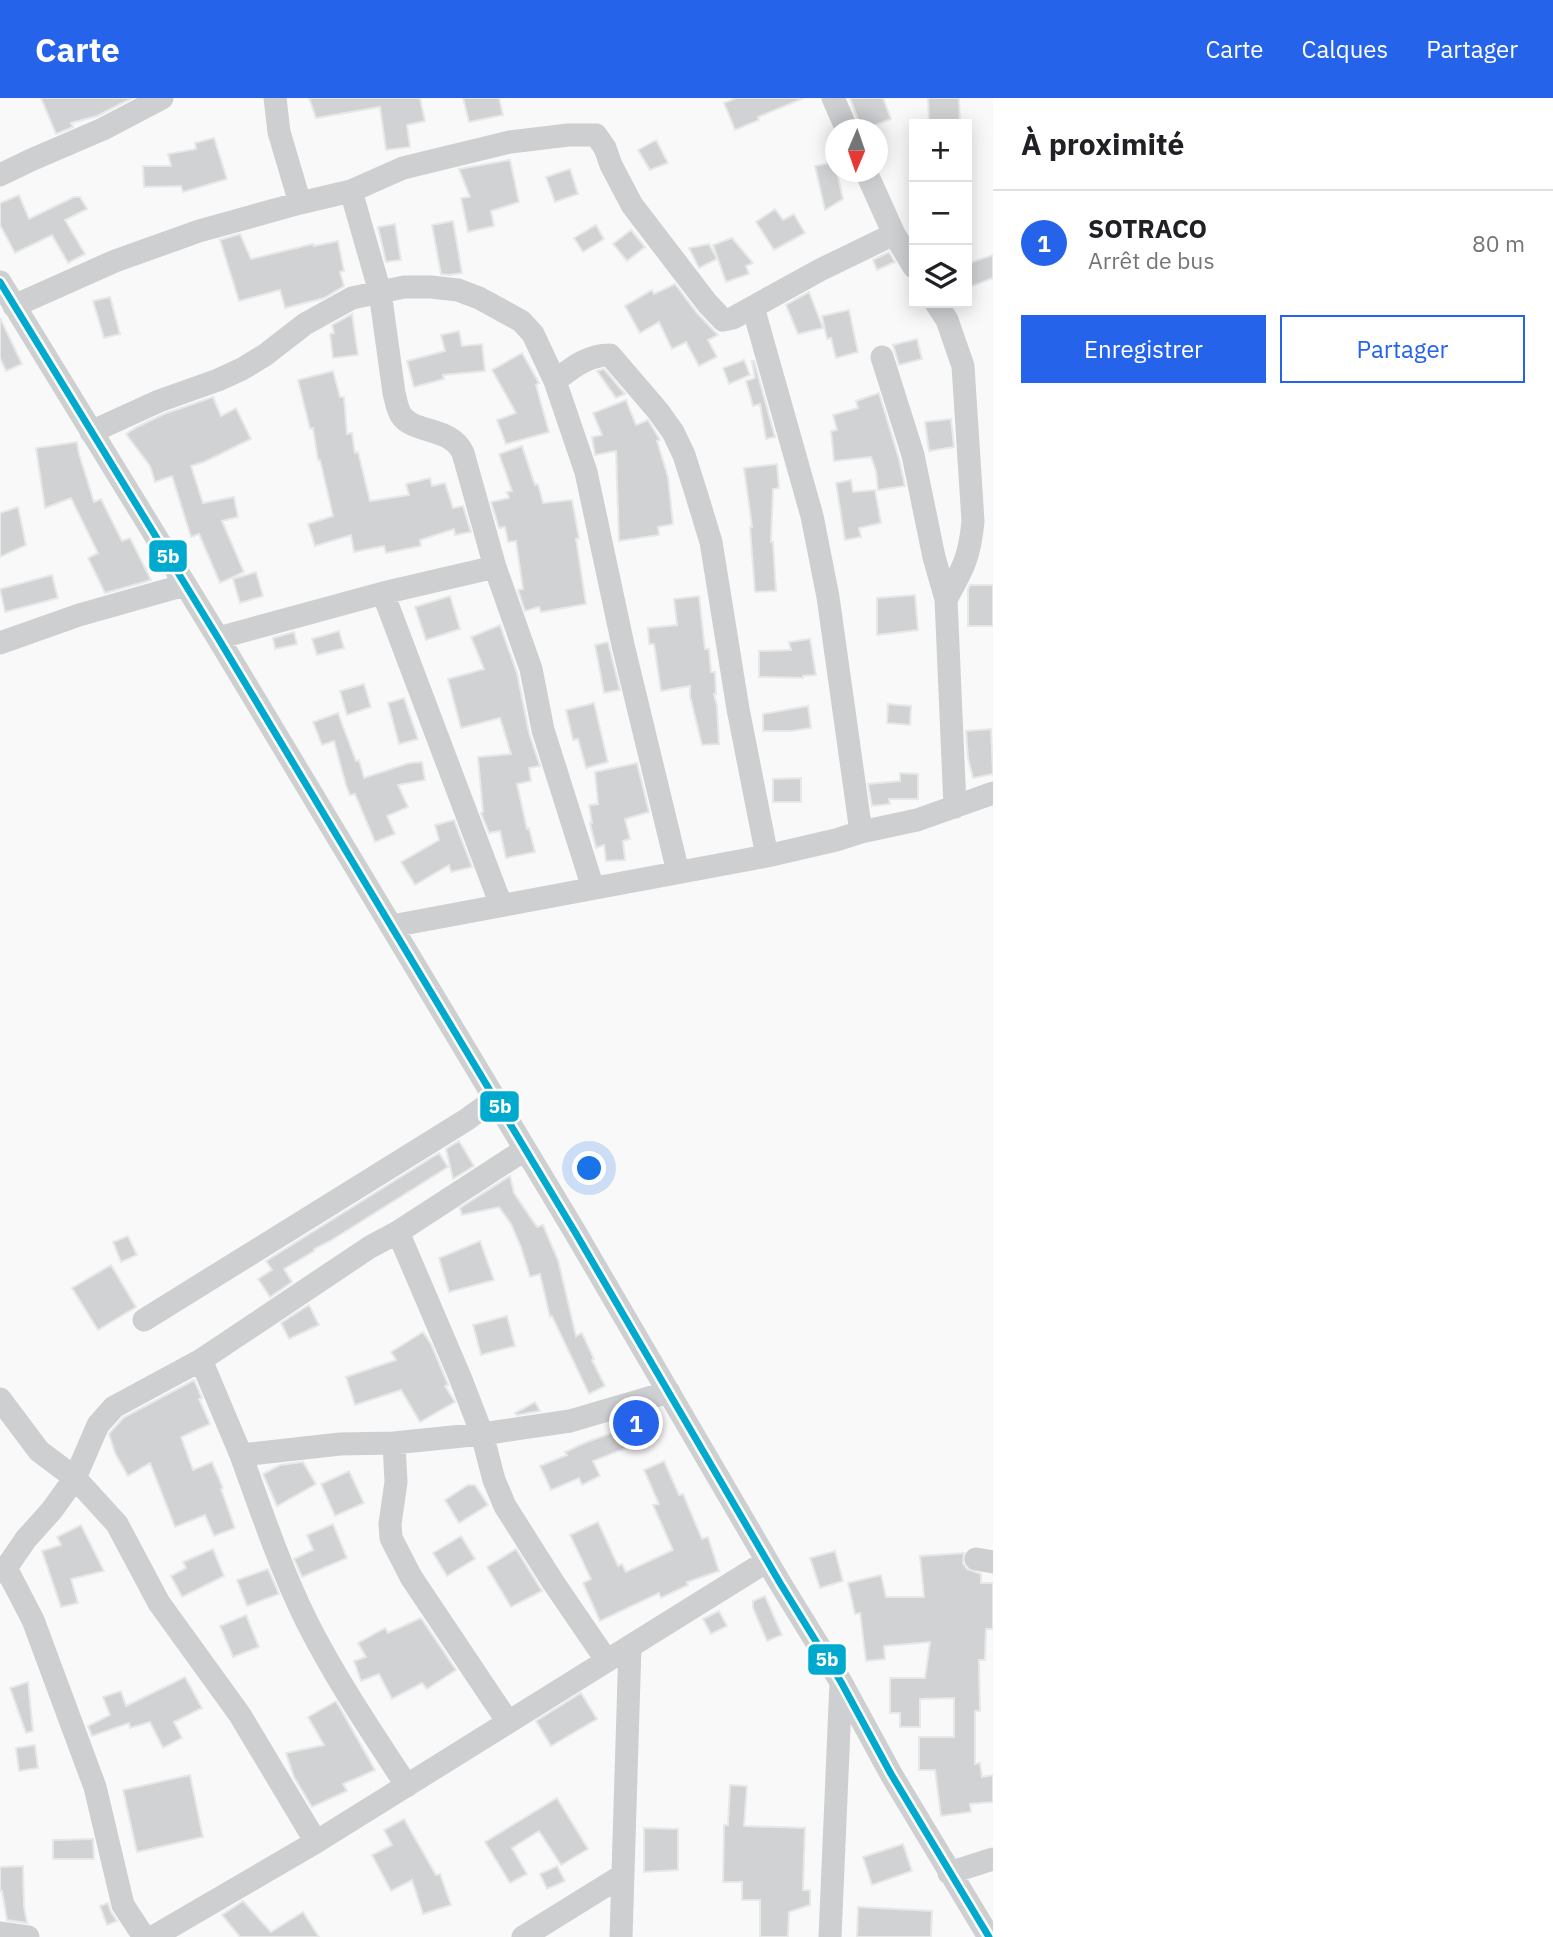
<!DOCTYPE html>
<html lang="fr">
<meta charset="utf-8">
<style>
:root{--surface:#fff;--page:#f2f2f2;--text:#202124;--muted:#757577;--line:#e0e0e0;--accent:#2563eb}
body{margin:0;font-family:"IBM Plex Sans",sans-serif;background:var(--page);color:var(--text)}
.controls{position:absolute;right:21px;top:21px;display:grid;overflow:hidden;border-radius:0px;box-shadow:0 4px 18px #0003}
.controls button{width:63px;height:63px;display:grid;place-items:center;padding:0;border:0;border-bottom:2px solid var(--line);background:var(--surface);color:var(--text);font:35px sans-serif}
.compass{position:absolute;left:825px;top:21px;width:63px;height:63px;border-radius:50%;background:var(--surface);box-shadow:0 4px 18px #0003;rotate:182deg}
.you{position:absolute;left:590px;top:1071px;width:24px;height:24px;margin:-18px;border:5px solid #fff;border-radius:50%;background:#1a73e8;box-shadow:0 0 0 10px #1a73e833}
.badge{display:grid;place-items:center;width:46px;height:46px;border-radius:50%;background:var(--accent);color:#fff;font-size:23px;font-weight:700}
.pin{position:absolute;translate:-50% -50%;border:4px solid #fff;box-shadow:0 2px 7px #0006}
.list{margin:0;padding:0;list-style:none}
h2{display:flex;justify-content:space-between;align-items:center;height:91px;margin:0;padding:0 28px;font-size:30px}
h2 small{font-size:23px;font-weight:400;color:var(--muted)}
.list li{display:grid;grid-template-columns:46px 1fr auto;gap:21px;align-items:center;box-sizing:border-box;height:105px;padding:0 28px;border-top:2px solid var(--line)}
.list b{display:block;font-size:26px;white-space:nowrap}
.list p{margin:0;font-size:23px;white-space:nowrap;color:var(--muted)}
.list em{font-size:23px;font-style:normal;color:var(--muted)}
.actions{display:flex;gap:14px;padding:21px 28px}
.actions a{flex:1;padding:16px 0;border:2px solid var(--accent);border-radius:0px;text-align:center;font-size:24px;color:var(--accent)}
.actions .main{background:var(--accent);color:#fff}
.icon{flex:none;width:38px;height:38px;fill:none;stroke:currentColor;stroke-width:2;stroke-linecap:round;stroke-linejoin:round}
.map{position:relative;flex:none;width:993px;height:1839px;overflow:hidden}
header{display:flex;align-items:center;gap:42px;box-sizing:border-box;height:98px;padding:0 35px;background:var(--accent);color:#fff}
header strong{font-size:33px}
nav{display:flex;gap:38px;margin-inline-start:auto;font-size:24px}
main{display:flex}
aside{flex:1;background:var(--surface)}
.map>svg:first-child{display:block}
.building{fill:#d0d2d3;stroke:#e8e8e8;stroke-width:2}
.lines{fill:none;stroke-linecap:round;stroke-linejoin:round}
.minor{stroke:#cecfd0;stroke-width:23}
.bus-1-casing{stroke:#fff;stroke-width:12}
.bus-1{stroke:#00a9ce;stroke-width:7}
.line-badge{stroke:#fff;stroke-width:2.5}
.badge-label{font-size:19px;text-anchor:middle;font-weight:bold;fill:#fff}
</style>
<header>
<strong>Carte</strong>
<nav><a>Carte</a><a>Calques</a><a>Partager</a></nav>
</header>
<main>
<div class="map">
<svg width="993" height="1839" viewBox="0 0 993 1839">
<rect width="100%" height="100%" fill="#f9f9f9"/>
<path class="building" d="M41,0h91l-35,18 -26,7 2,4 -17,7z
M309,0h111l5,23 -18,4 3,22 -24,3 -6,-43 -64,11z
M463,0h36l4,17 -34,7z
M736,0h68l-46,19 1,3 -24,10 -11,-27z
M850,0h33l8,21 -29,11z
M928,0h31l1,25h-31z
M214,40l13,41 -44,13 -2,-6 -37,1 -1,-21h28l-3,-12 28,-5 -1,-6z
M656,42l12,23 -18,7 -12,-20z
M510,62l9,42 -28,9 3,15 -26,6 -7,-34 9,-1 -11,-28z
M835,64l8,37 -18,11 -10,-44z
M570,71l8,25 -23,8 -9,-25z
M19,97l10,24 45,-22h6l7,12 -22,11 20,34 -17,9 -16,-28 -37,18 -15,-28v-22z
M775,111l8,11 11,-6 11,19 -31,17 -18,-28z
M453,123l9,52 -13,2 -8,-1 -9,-49z
M395,126l6,36 -15,2 -8,-35z
M596,127l8,14 -21,13 -9,-14z
M631,132l14,17 -18,14 -14,-17z
M240,136l11,25 62,-15 1,2 24,-5 6,30 -4,1 4,14 -20,12 -39,10 -5,-18 -41,11 -19,-61z
M732,140l21,25 -7,3 3,8 -23,8 -13,-37z
M709,146l8,15 -18,9 -10,-20z
M889,154l6,10 -18,8 -4,-10z
M993,157v23l-26,10v-24z
M675,186l22,29 21,22 -10,5 9,17 -18,9 -13,-24 -14,7 -13,-27 -19,11 -15,-27 27,-16 2,4z
M809,194l14,36 -25,6 -12,-29z
M110,199l10,37 -16,4 -11,-37z
M849,212l9,42 -22,6 -5,-20 -4,1 -5,-23z
M352,216l6,41 -25,3 -3,-24 4,-1 -2,-8z
M0,220l22,46 -16,7 -6,-13z
M459,233l3,15 20,-2 3,27 -42,4 1,4 -30,8 -7,-26 38,-10 -4,-16z
M917,241l5,20 -23,6 -6,-20z
M522,255l17,30 -3,2 13,47 -43,12 -9,-24 19,-7 -24,-43z
M744,262l6,15 -21,9 -6,-16z
M752,263h2l21,76 -9,2 -6,-35 -7,2 -7,-25 9,-3z
M604,271l21,25 -9,4 -19,-27z
M333,273l7,26h4l3,37 5,-1 3,20 3,-1 12,49 39,-6 -3,-11 24,-6 2,8 13,-3 8,25 10,-2 8,26 -16,3 -1,-6 -34,11 1,6 -35,7 -2,-7 -30,6 -3,-17 -36,11 -7,-22 25,-8 -13,-56h-2l-5,-32 -3,1 -12,-49z
M879,295l20,66 6,27 -27,4 -2,-19 -5,-14 -37,4 -3,-30 6,-1 -4,-15 25,-7 -2,-7z
M213,299l8,19 15,-8 15,31 -47,23 -13,4 12,37 31,-6 4,20 -16,4 22,51 -24,11 -21,-49 -8,3 -19,-61 -17,6 -5,-16 -24,-32 11,-7 27,-13z
M626,302l10,25 12,-5 12,20 -3,1 11,36 5,47 -15,3 1,8 -40,6 -3,-90 -21,4 -3,-18 10,-2 -9,-22z
M951,321l3,28 -25,4 -4,-29z
M77,344l2,12 15,48 7,-3 21,42 8,-3 21,42 -46,13 -17,-35 10,-5 -27,-55 -26,10 -9,-60z
M522,348l13,39 3,-1 5,19 29,-3 7,38 -3,1 10,65 -45,8 -2,-5 -14,4 -7,-21 5,-1 -7,-48 -8,1 -3,-15 -6,1 -8,-26 18,-4 -2,-6 5,-1 -13,-37z
M777,366l2,24 -6,1 -2,53h2l3,49 -21,1 -5,-65h2l-8,-59z
M851,382l2,12 22,-2 6,33 -22,5 2,9 -16,3 -9,-57z
M18,409l8,38 -26,12v-44z
M256,474l7,24 -23,7 -7,-24z
M52,477l6,23 -53,14 -5,-23z
M970,487h23v41h-25v-37z
M915,497l3,35 -41,5v-37z
M450,498l10,33 -34,11 -11,-33z
M699,498l6,53h4l2,23h4l1,22h-2l3,12 2,38 -17,1 -12,-49v-10l-29,5 -7,-47h-5l-1,-16 29,-3 -3,-26z
M500,527l17,48 12,60 11,33 -11,2 2,13 -14,3 10,45 2,-1 6,24 -29,6 -6,-27 -11,2 -8,-20 2,-1 -5,-55 33,-3 -11,-36 -39,10 -13,-49 36,-10 -13,-32z
M339,533l5,17 -27,7 -5,-16z
M294,534l3,12 -22,5 -2,-11z
M810,541l6,36 -13,1v2l-44,-1v-26l32,-1 -2,-8z
M608,544l12,48 -16,3 -9,-48z
M364,586l7,23 -24,8 -7,-24z
M404,600l14,41 -19,5 -11,-41z
M594,605l14,59 -22,6 -8,-29 -5,1 -7,-30z
M888,606l23,2 -1,19 -23,-2z
M808,608l3,22 -20,3h-28v-17z
M338,615l18,48 3,-1 5,18 45,-15 13,-1 3,18 -27,5 10,22 -21,9 8,18 -20,8 -20,-48 -5,1 -4,-10 -12,-44 -12,4 -9,-23z
M991,631l2,45 -20,4 -5,-20 -2,-27z
M637,665l12,49 -24,7 5,20 -7,2 2,19 -19,1 -2,-16 -8,3 -6,-25h2l-3,-18 9,-1 -3,-32z
M900,675l18,1v25h-29l1,5 -18,2 -4,-22 32,-3z
M801,680v24h-28v-23z
M454,722l18,47 -21,5 -2,-7 -34,20 -14,-23 38,-22 -4,-15z
M459,1043l15,25 -21,13 -7,-30z
M439,1055l9,14 -118,74 -16,8v2l-30,18 8,13 -22,15 -12,-18 14,-9 -6,-9z
M510,1078l4,17 23,34 6,-2 15,35 18,76 6,-3 12,26 -2,1 13,26 -16,8 -37,-78 -2,1 -10,-43 -10,3 -9,-30 -10,-23 -12,-17 -37,8 -2,-7z
M128,1138l9,19 -16,7 -8,-20z
M480,1143l14,39 -45,12 -10,-34z
M111,1167l25,42 -38,23 -26,-42z
M309,1207l10,20 -30,14 -8,-16z
M507,1218l8,30 -34,9 -8,-30z
M423,1234l8,12 16,38 1,3 -3,1 10,16 -35,20 -19,-32 -46,15 -9,-28 50,-17 -5,-8z
M194,1282l8,18 -3,1 11,25 -29,13 12,33 19,-8 11,26 -2,1 14,39 -21,8 -9,-21 -30,12 -25,-64 -22,13 -13,-23 -6,-19 14,-16z
M535,1304l5,9 -23,4 -2,-2z
M628,1329l6,18 -41,16 7,15 -18,9 -3,-7 -28,12 -11,-24 27,-11 -2,-3 22,-10z
M664,1363l15,34 4,-1 19,45 6,-2 11,34 -32,11 1,3 -27,13 -2,-5 -59,28 -17,-38 8,-4 -21,-44 28,-13 20,44 4,-2 4,8 47,-22 -20,-45 6,-1 -15,-34z
M303,1364l13,22 -39,22 -14,-32 17,-9z
M349,1373l15,32 -29,13 -14,-32z
M468,1387h7l13,20 -29,18 -14,-23z
M333,1426l14,34 -45,19 -8,-18 19,-9 -6,-15z
M81,1427l23,46 -33,8 7,24 -17,4 -19,-56 19,-6 -4,-8z
M461,1438l14,23 -28,17 -14,-23z
M213,1451l11,27 -42,21 -11,-21 15,-8 -3,-6z
M516,1451l26,42 -31,16 -24,-40z
M835,1453l8,30 -23,7 -10,-30z
M964,1455l-1,10 4,6 14,5v9h12v46h-7l-1,31h-6l1,51h-5v53l5,-1 2,14 11,-2v27l-23,2 1,8 -30,4 -6,-46h-16v-33h35v-39l-34,1v28h-20v-14h-10v-35h35l5,-36 -46,4 1,13 -19,2 -6,-48 -5,1 -7,-31 33,-8 5,22h38l-4,-41z
M268,1471l11,25 -32,12 -10,-26z
M765,1498l17,39 -15,6 -14,-33v-7z
M719,1513l8,15 -16,8 -8,-15z
M246,1517l13,32 -26,10 -13,-31z
M421,1520l35,52 -29,19 -5,-6 -30,16 -13,-25 -18,7 -7,-20 12,-4 -8,-14 27,-15 3,5z
M185,1579l17,31 -28,14 8,16 -19,10 -13,-26 -20,6 -1,-5 -37,13 -4,-10 22,-11 -7,-18 18,-6 5,15z
M28,1584l5,49 -7,2 -16,-45z
M581,1595l16,26 -46,27 -15,-25z
M336,1603l39,69 -32,14 4,7 -35,16 -18,-30 -8,-24 38,-8 -16,-28z
M35,1647l3,23 -19,3 -3,-23z
M190,1677l13,62 -66,15 -14,-62z
M730,1687l17,1 -3,40 61,2 -2,62h7v15l-21,7 -1,25h-28v-37h-18v-18h-19l1,-57h4z
M557,1700l31,51 -27,16 -22,-34 -27,17 15,26 -17,9 -25,-41z
M404,1721l32,56 4,-1 11,31 -28,9 -11,-34 -21,11 -19,-36 20,-10 -8,-15z
M644,1730l34,1v41l-34,2z
M93,1741l1,20h-41v-19z
M903,1746l9,27 -40,14 -9,-28z
M23,1768l1,41 3,16 -20,-3 -5,-29h-2v-24z
M557,1768l8,15 -18,8 -7,-15z
M243,1803l28,31 32,-20 16,25h-79l-18,-22z
M108,1805l3,9 6,9 -10,4 -7,-19z
M858,1809l74,4 -1,26h-74z"/>
<g class="lines">
<path class="minor" d="M275,0l4,34 21,71 51,-12 52,-23 107,-26 58,-7h28l9,13 6,17 21,40 75,98 16,17 10,-2 87,-48 74,-36
M833,0l14,32
M866,74l28,62 20,33
M0,77l31,-15 72,-31 59,-31
M351,93l29,101 14,101c2,7 3,16 7,22 12,19 50,11 62,38l32,114 36,102 12,61 50,158
M0,184l218,356 357,594 205,351 61,99 50,92 98,163
M936,205l11,17 16,46 10,155c-3,35 -10,48 -27,78
M14,208l101,-45 84,-30 101,-28
M753,209l59,209 16,81 33,235
M882,259l31,98 21,102 12,42 9,208
M555,283c17,-13 32,-26 55,-26l48,56 15,21 11,23 13,41 14,46 27,167 29,147
M91,334l68,-31 59,-21 24,-11 23,-14 40,-31 47,-26 52,-11h27l27,3 21,8 42,23 12,13 22,47 31,91 37,173 55,227
M383,495l118,312
M218,540l165,-45 112,-26
M0,545l79,-28 106,-30
M392,828l375,-70 69,-16 25,-8 56,-12 76,-27
M524,1052l-126,82 62,145 22,57 12,46 11,26 48,76 54,79
M144,1222l322,-200 29,-21
M201,1262l169,-113 28,-15
M0,1301l39,52 36,27 42,46 42,79 81,112 76,127
M394,1345l2,39 -6,42 1,14 20,39 97,145
M241,1357c20,55 39,112 65,165 29,58 65,111 101,166
M976,1461l17,3
M6,1470l27,52 62,167 28,118 21,32
M0,1474l6,-4 20,-29 26,-29 23,-32 23,-53 16,-18 87,-47 40,95 99,-11 54,-1 88,-9 88,-13 99,-29
M949,1775l44,-14
M0,1835l28,4
M153,1839l163,-95 451,-281
M523,1839l100,-62
M621,1839l9,-291
M830,1839l11,-255"/>
<g class="bus-1-casing">
<path id="bus-1" d="M0,184l218,356 357,594 205,351 61,99 50,92 98,163"/>
</g>
<use href="#bus-1" class="bus-1"/>
</g>
<g class="line-badge">
<rect x="148" y="441" width="40" height="34" rx="7" fill="#00a9ce"/>
<rect x="479" y="992" width="41" height="33" rx="7" fill="#00a9ce"/>
<rect x="807" y="1545" width="40" height="33" rx="7" fill="#00a9ce"/>
</g>
<g class="badge-label">
<text x="168" y="465">5b</text>
<text x="500" y="1015">5b</text>
<text x="827" y="1568">5b</text>
</g>
</svg>
<div class="controls">
<button>+</button>
<button>−</button>
<button><svg class="icon" aria-label="layers" viewBox="0 0 24 24"><path d="M12 4l9 5-9 5-9-5zM3 14l9 5 9-5"/></svg></button>
</div>
<svg class="compass" viewBox="-18 -18 36 36"><path d="M0-13l5 13h-10z" fill="#e53935"/><path d="M0 13l5-13h-10z" fill="#757577"/></svg>
<div class="you"></div>
<div class="pin badge" style="left:636px;top:1325px">1</div>
</div>
<aside>
<h2>À proximité<small></small></h2>
<ul class="list">
<li><span class="badge">1</span><div><b>SOTRACO</b><p>Arrêt de bus</p></div><em>80 m</em></li>
</ul>
<div class="actions"><a class="main">Enregistrer</a><a>Partager</a></div>
</aside>
</main>
